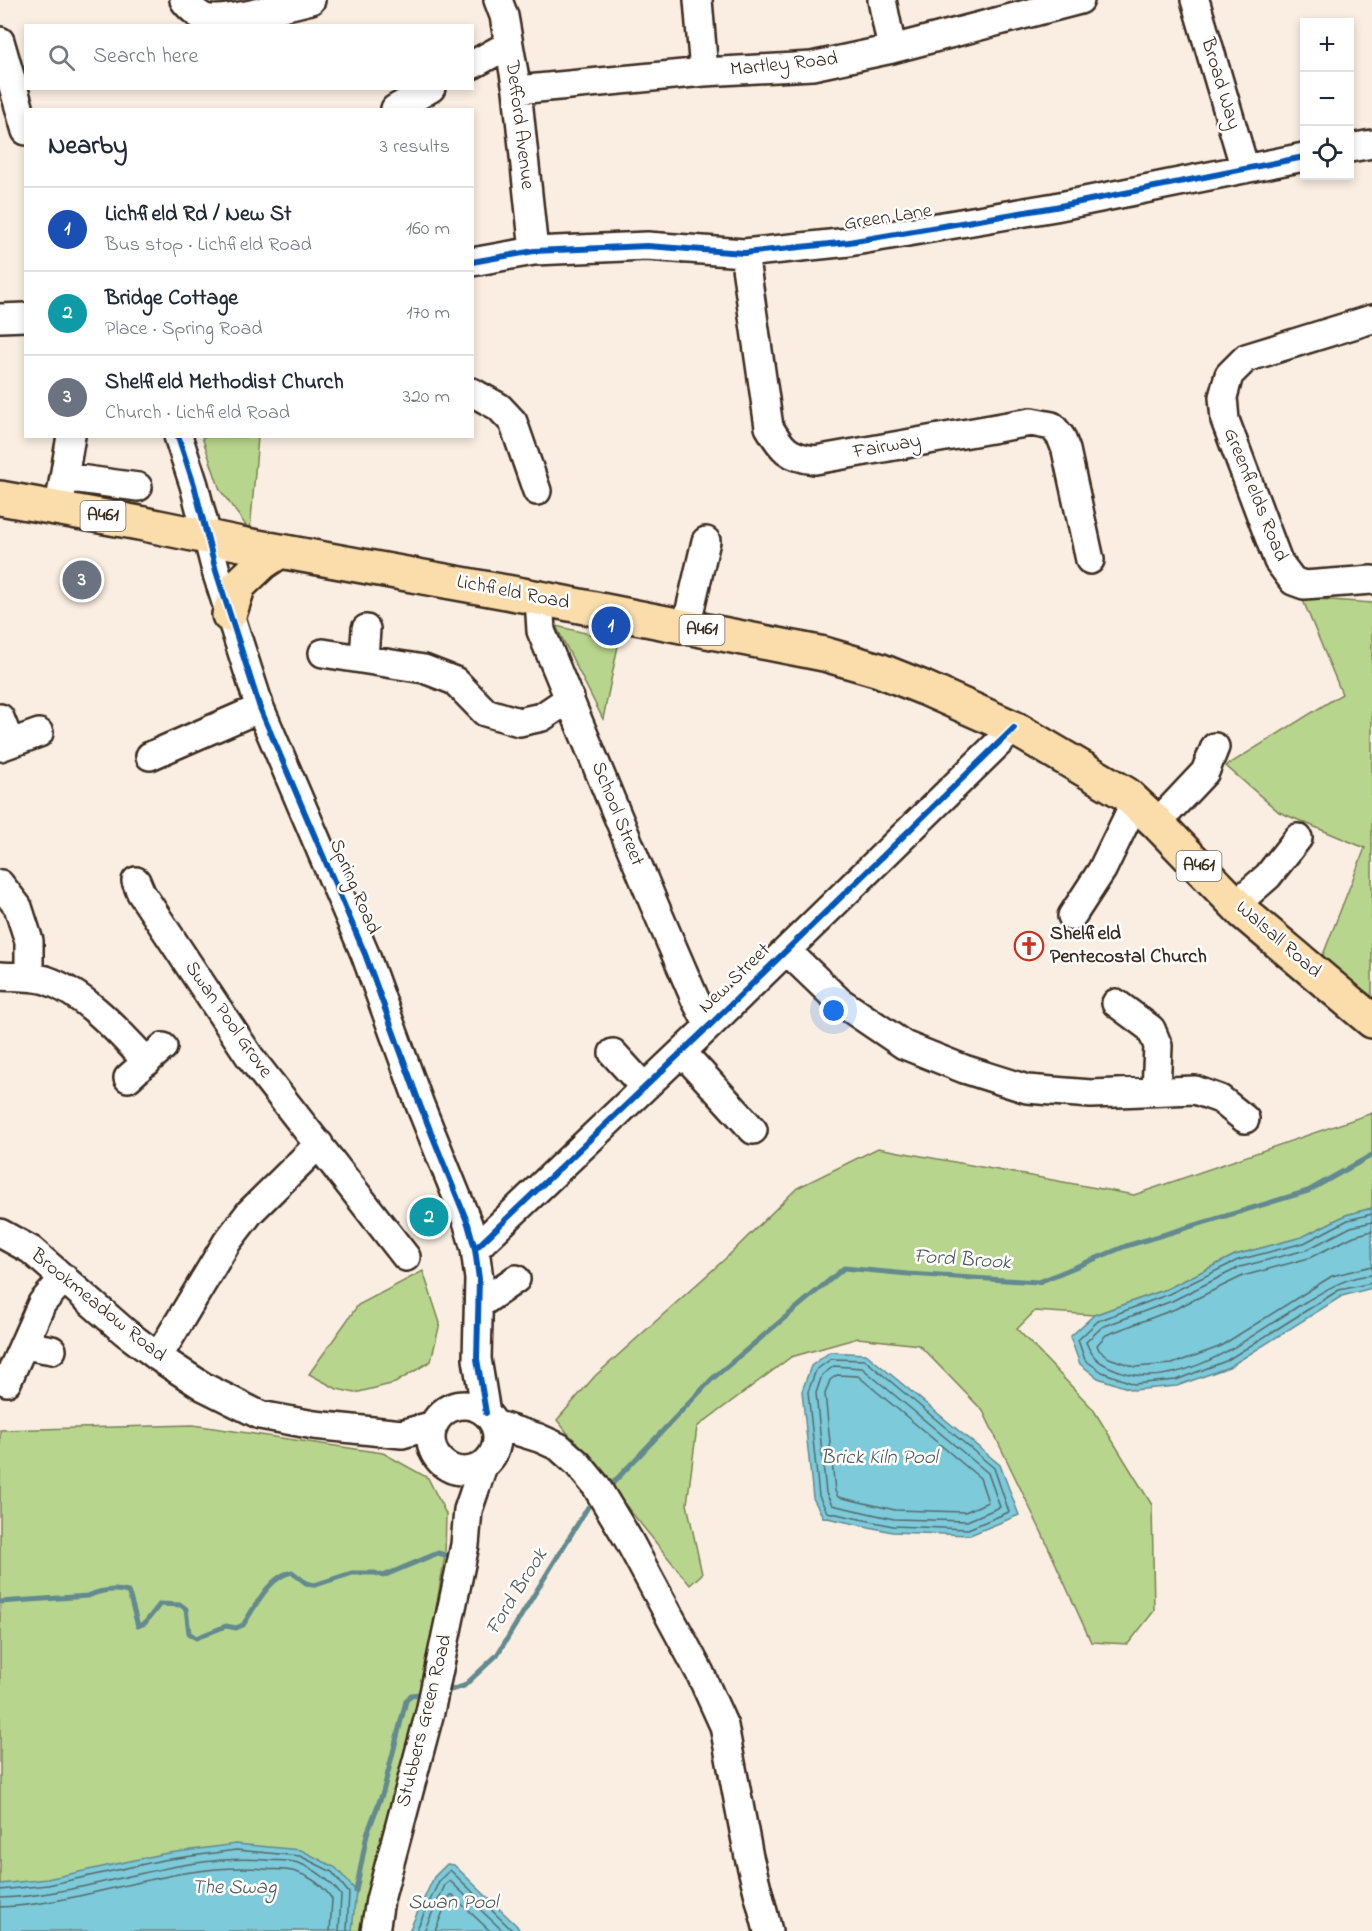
<!DOCTYPE html>
<meta charset="utf-8">
<style>
:root{--surface:#fff;--page:#f6f6f7;--text:#1f2937;--muted:#747a83;--line:#e0e1e3;--accent:#1a73e8}
body{margin:0;font-family:"Indie Flower",sans-serif;background:var(--page);color:var(--text)}
.controls{position:absolute;right:18px;top:18px;display:grid;overflow:hidden;border-radius:0px;box-shadow:0 3px 9px #0003}
.controls button{width:54px;height:54px;display:grid;place-items:center;padding:0;border:0;border-bottom:2px solid var(--line);background:var(--surface);color:var(--text);font:30px sans-serif}
.you{position:absolute;left:834px;top:1011px;width:21px;height:21px;margin:-15px;border:4px solid #fff;border-radius:50%;background:#1a73e8;box-shadow:0 0 0 9px #1a73e833}
.badge{display:grid;place-items:center;width:39px;height:39px;border-radius:50%;background:var(--accent);color:#fff;font-size:20px;font-weight:700}
.pin{position:absolute;translate:-50% -50%;border:3px solid #fff;box-shadow:0 2px 6px #0006}
.list{margin:0;padding:0;list-style:none}
h2{display:flex;justify-content:space-between;align-items:center;height:78px;margin:0;padding:0 24px;font-size:26px}
h2 small{font-size:20px;font-weight:400;color:var(--muted)}
.list li{display:grid;grid-template-columns:39px 1fr auto;gap:18px;align-items:center;box-sizing:border-box;height:84px;padding:0 24px;border-top:2px solid var(--line)}
.list b{display:block;font-size:22px;white-space:nowrap}
.list p{margin:0;font-size:20px;white-space:nowrap;color:var(--muted)}
.list em{font-size:20px;font-style:normal;color:var(--muted)}
.icon{flex:none;width:33px;height:33px;fill:none;stroke:currentColor;stroke-width:2;stroke-linecap:round;stroke-linejoin:round}
.map{position:relative;flex:none;width:1372px;height:1931px;overflow:hidden}
.search{position:absolute;background:var(--surface);box-shadow:0 3px 9px #0003;left:24px;top:24px;width:450px;height:66px;display:flex;align-items:center;gap:15px;box-sizing:border-box;padding:0 21px;border-radius:0px;color:var(--muted);font-size:22px}
.panel{position:absolute;background:var(--surface);box-shadow:0 3px 9px #0003;left:24px;top:108px;width:450px;height:330px;border-radius:0px}
.map>svg:first-child{display:block}
.green{fill:#b8d58d;stroke:#7a8056;stroke-width:1.5}
.water{fill:#7ccada;stroke:#628a8f;stroke-width:1.5}
.lines{fill:none;stroke-linecap:round;stroke-linejoin:round}
.shore{stroke:#556a69;stroke-width:1.5}
.stream{stroke:#628a8f;stroke-width:5}
.minor-casing{stroke:#3b2a1e;stroke-width:32}
.highway-casing{stroke:#3b2a1e;stroke-width:38}
.minor{stroke:#fff;stroke-width:27}
.highway{stroke:#faddab;stroke-width:33}
.cycleway-casing{stroke:#fff;stroke-width:10}
.cycleway{stroke:#0057b8;stroke-width:6}
.labels{text-anchor:middle;dominant-baseline:central;stroke-width:5;stroke-linejoin:round;paint-order:stroke}
.shield{fill:#fff;stroke:#766a62;stroke-width:1.5}
.shield-label{font-size:18px;font-weight:bold;fill:#3b2a1e}
.street-label{font-size:20px;fill:#3b2a1e;stroke:#fff}
.poi-label{font-size:20px;font-weight:bold;fill:#3b2a1e;stroke:#fff;text-anchor:start}
.water-label{font-size:21px;font-style:italic;fill:#4e5a56;stroke:#fff}
</style>
<div class="map">
<svg width="1372" height="1931" viewBox="0 0 1372 1931">
<rect width="100%" height="100%" fill="#faeee2"/>
<filter id="ink" filterUnits="userSpaceOnUse"><feTurbulence type="fractalNoise" baseFrequency=".0167" numOctaves="2"/><feDisplacementMap in="SourceGraphic" scale="12" xChannelSelector="R" yChannelSelector="G"/><feConvolveMatrix kernelMatrix="1 2 1 2 8 2 1 2 1" color-interpolation-filters="sRGB"/></filter>
<g filter="url(#ink)">
<path class="green" d="M202,437h56l-8,94 -30,-41z
M1302,598l70,5v393l-51,-36 44,-112 -86,-36 -53,-46 116,-72z
M556,626l63,15 -16,78z
M1372,1113v95l-26,7 -44,22 -67,18 -68,34 -73,26 -59,-4 -18,18 76,80 59,96 2,106 -26,33 -37,-2 -50,-111 -58,-120 -64,-66 -61,-7 -67,19 -94,70 -10,77 15,70 -12,11 -133,-165 38,-44 131,-118 71,-70 81,-40 256,47z
M423,1271l17,52 -9,38 -36,22 -40,10 -18,-4 -28,-15 49,-69z
M193,1425l190,28 45,25 18,36 -1,41 -25,149 -58,227h-362v-501z"/>
<path class="water" d="M1372,1208v80l-30,8 -113,71 -52,19 -44,4 -35,-12 -18,-14 -10,-27 24,-22 73,-26 68,-34 67,-18 44,-22z
M830,1352l36,2 134,111 19,50 -49,20 -78,-3 -69,-15 -10,-19 -11,-107 9,-25z
M236,1844l65,6 35,18 20,23 -4,40h-352v-47l47,-5 115,-25z
M447,1864l7,1 63,61 3,5h-111l25,-54z"/>
<g class="lines">
<path class="shore" d="M1372,1214l-24,6 -44,23 -66,17 -69,34 -71,27 -20,19 7,20 17,12 32,12 42,-4 50,-19 113,-71 33,-7
M1372,1222l-21,5 -45,23 -66,17 -68,34 -70,26 -16,15c7,18 15,22 33,29 63,23 135,-38 186,-69 21,-12 42,-26 67,-27
M1372,1231l-18,5 -45,22 -66,18 -68,33 -69,26 -9,10 2,5 10,8 26,9 37,-3 47,-17 113,-71 40,-10
M831,1359l34,1 129,108 15,44 -41,17 -75,-3 -66,-14 -8,-16 -11,-104 8,-22z
M834,1366l28,2 126,105 12,34 -33,14 -73,-2 -62,-14 -6,-12 -10,-100 6,-18z
M837,1375l21,1 122,102 8,24 -23,10 -70,-2 -57,-13 -3,-6 -10,-97 5,-14z
M0,1890l48,-5 115,-25 73,-10 64,6 32,16 17,21 -2,38
M0,1898c90,-3 175,-45 266,-38 10,1 22,0 32,3 18,6 32,18 43,32l-2,36
M0,1907c89,-3 174,-46 264,-38 10,1 22,0 32,3 15,5 28,15 36,27l-2,32
M416,1931l23,-50 11,-11 63,61
M424,1931l21,-46 5,-4 53,50
M435,1931l14,-34 3,-2 38,36"/>
<path class="stream" d="M612,1484l100,-105 132,-111 64,6 131,8 87,-36 182,-55 64,-36
M0,1602l88,-6c13,-6 26,-8 40,-4l2,5 8,29 7,-3 15,-19 21,1 5,4 3,24 7,5 30,-12 10,2 7,-3c13,-19 25,-48 49,-53l14,11 9,2 37,-12h23l8,3 55,-23 7,2
M443,1692l21,-6 33,-31 91,-148
M356,1891l11,-57 16,-42 23,-91 5,-6 16,-2"/>
<g class="minor-casing">
<path id="minor" d="M184,0c4,6 14,15 21,18 17,5 86,-13 106,-18
M498,0l6,16 13,74 17,161
M698,0l6,72
M882,0l10,49
M1195,0l50,169
M0,41l26,90
M472,65l36,-20
M517,90l187,-18 108,-6 80,-17 188,-49
M395,109l36,-21
M1350,148l22,-4
M744,253l25,174c13,22 19,30 46,33l216,-38 21,4 9,11 5,13 24,110
M472,262l62,-11 113,-5 97,7 105,-11 206,-35 249,-50
M0,318l26,-1
M1372,319l-126,39 -17,17 -6,22 2,23 53,141 15,20 11,4 68,-5
M472,392l27,15 14,15 24,69
M178,436l16,49 22,86 44,137 105,246 55,151 48,119 7,25 4,30 -2,80 9,54
M64,477l74,10
M61,495l10,-59
M539,598l2,33 113,273 41,95 14,27
M686,627l20,-86
M323,653l101,16 31,12 30,31 34,10 23,-5 28,-19
M364,658l2,-29
M0,718l10,25
M0,747l39,-14
M150,756l110,-48
M1157,823l48,-51 10,-25
M136,881l5,12 109,164 156,200
M0,884l18,23 11,34v36
M1236,904l32,-28 30,-38
M1072,916l30,-46 33,-68
M787,951l52,50 65,44 60,24 63,20 64,5 104,-4 25,9 25,20
M0,976c15,1 32,0 46,4 40,14 73,52 101,82
M1116,1003l35,26 7,17 -2,44
M682,1052l71,78
M613,1053l31,34
M128,1078l35,-31
M0,1233l31,17 94,82 33,25 46,30 56,28 54,10 88,9 32,-9
M475,1249l234,-223 305,-298
M480,1304l36,-25
M24,1345l28,5
M158,1357l69,-115 23,-30 69,-68
M7,1382l35,-79 22,-25
M431 1438a33 33 0 1 1 66 0a33 33 0 1 1-66 0Z
M494,1424l45,14 20,9 19,17 18,22 32,53 72,134 24,53 25,131 19,74
M375,1931l5,-31 50,-188 35,-167 3,-35 15,-44"/>
</g>
<g class="highway-casing">
<path id="highway" d="M0,498l139,25 102,21 298,54 285,56 55,16 45,18 90,40 112,66 31,29 87,90 128,108
M229,615l10,-30 23,-22 18,-12"/>
</g>
<use href="#minor" class="minor"/>
<use href="#highway" class="highway"/>
<g class="cycleway-casing">
<path id="cycleway" d="M472,262l62,-11 113,-5 97,7 105,-11 206,-35 249,-50
M178,436l16,49 22,86 44,137 105,246 55,151 48,119 7,25 4,30 -2,80 9,54
M475,1249l234,-223 305,-298"/>
</g>
<use href="#cycleway" class="cycleway"/>
</g>
</g>
<defs>
<g id="church-ring" transform="scale(1.5)"><circle r="9.5" fill="#fff" stroke="#c8321e" stroke-width="1.5"/><path d="M-1.2-6h2.4v3.5h3.3v2.4h-3.3V6h-2.4V-.1h-3.3v-2.4h3.3Z" fill="#c8321e"/></g>
</defs>
<g fill-rule="evenodd">
<use href="#church-ring" x="1029" y="946"/>
</g>
<g class="labels">
<g class="shield">
<rect x="80.5" y="501" width="45" height="30" rx="4.5"/>
<rect x="679.5" y="615" width="45" height="30" rx="4.5"/>
<rect x="1176.5" y="851" width="45" height="30" rx="4.5"/>
</g>
<g class="shield-label">
<text x="103" y="516">A461</text>
<text x="702" y="630">A461</text>
<text x="1199" y="866">A461</text>
</g>
<g class="street-label">
<text transform="translate(784 65) rotate(-6)">Martley Road</text>
<text transform="translate(1220 84) rotate(73)">Broad Way</text>
<text transform="translate(519 125) rotate(83)">Defford Avenue</text>
<text transform="translate(888 218) rotate(-9)">Green Lane</text>
<text transform="translate(887 447) rotate(-10)">Fairway</text>
<text transform="translate(1255 495) rotate(68)">Greenfields Road</text>
<text transform="translate(513 593) rotate(11)">Lichfield Road</text>
<text transform="translate(617 814) rotate(68)">School Street</text>
<text transform="translate(354 887) rotate(67)">Spring Road</text>
<text transform="translate(1278 940) rotate(41)">Walsall Road</text>
<text transform="translate(735 979) rotate(-44)">New Street</text>
<text transform="translate(228 1020) rotate(55)">Swan Pool Grove</text>
<text transform="translate(98 1306) rotate(39)">Brookmeadow Road</text>
<text transform="translate(425 1721) rotate(-76)">Stubbers Green Road</text>
</g>
<g class="poi-label">
<text x="1050" y="934">Shelfield<tspan x="1050" dy="23">Pentecostal Church</tspan></text>
</g>
<g class="water-label">
<text transform="translate(962 1260) rotate(4)">Ford Brook</text>
<text x="879" y="1458">Brick Kiln Pool</text>
<text transform="translate(517 1592) rotate(-58)">Ford Brook</text>
<text x="234" y="1888">The Swag</text>
<text x="453" y="1903">Swan Pool</text>
</g>
</g>
</svg>
<div class="controls">
<button>+</button>
<button>−</button>
<button><svg class="icon" aria-label="locate" viewBox="0 0 24 24"><circle cx="12" cy="12" r="6"/><path d="M12 2v4M12 18v4M2 12h4M18 12h4"/></svg></button>
</div>
<div class="you"></div>
<div class="pin badge" style="left:611px;top:626px;background:#1a4fb4">1</div>
<div class="pin badge" style="left:429px;top:1217px;background:#0f9aa8">2</div>
<div class="pin badge" style="left:82px;top:580px;background:#6b7280">3</div>
<div class="search"><svg class="icon" aria-label="search" viewBox="0 0 24 24"><circle cx="10" cy="10" r="6"/><path d="M15 15l6 6"/></svg>Search here</div>
<section class="panel">
<h2>Nearby<small>3 results</small></h2>
<ul class="list">
<li><span class="badge" style="background:#1a4fb4">1</span><div><b>Lichfield Rd / New St</b><p>Bus stop · Lichfield Road</p></div><em>160 m</em></li>
<li><span class="badge" style="background:#0f9aa8">2</span><div><b>Bridge Cottage</b><p>Place · Spring Road</p></div><em>170 m</em></li>
<li><span class="badge" style="background:#6b7280">3</span><div><b>Shelfield Methodist Church</b><p>Church · Lichfield Road</p></div><em>320 m</em></li>
</ul>
</section>
</div>
